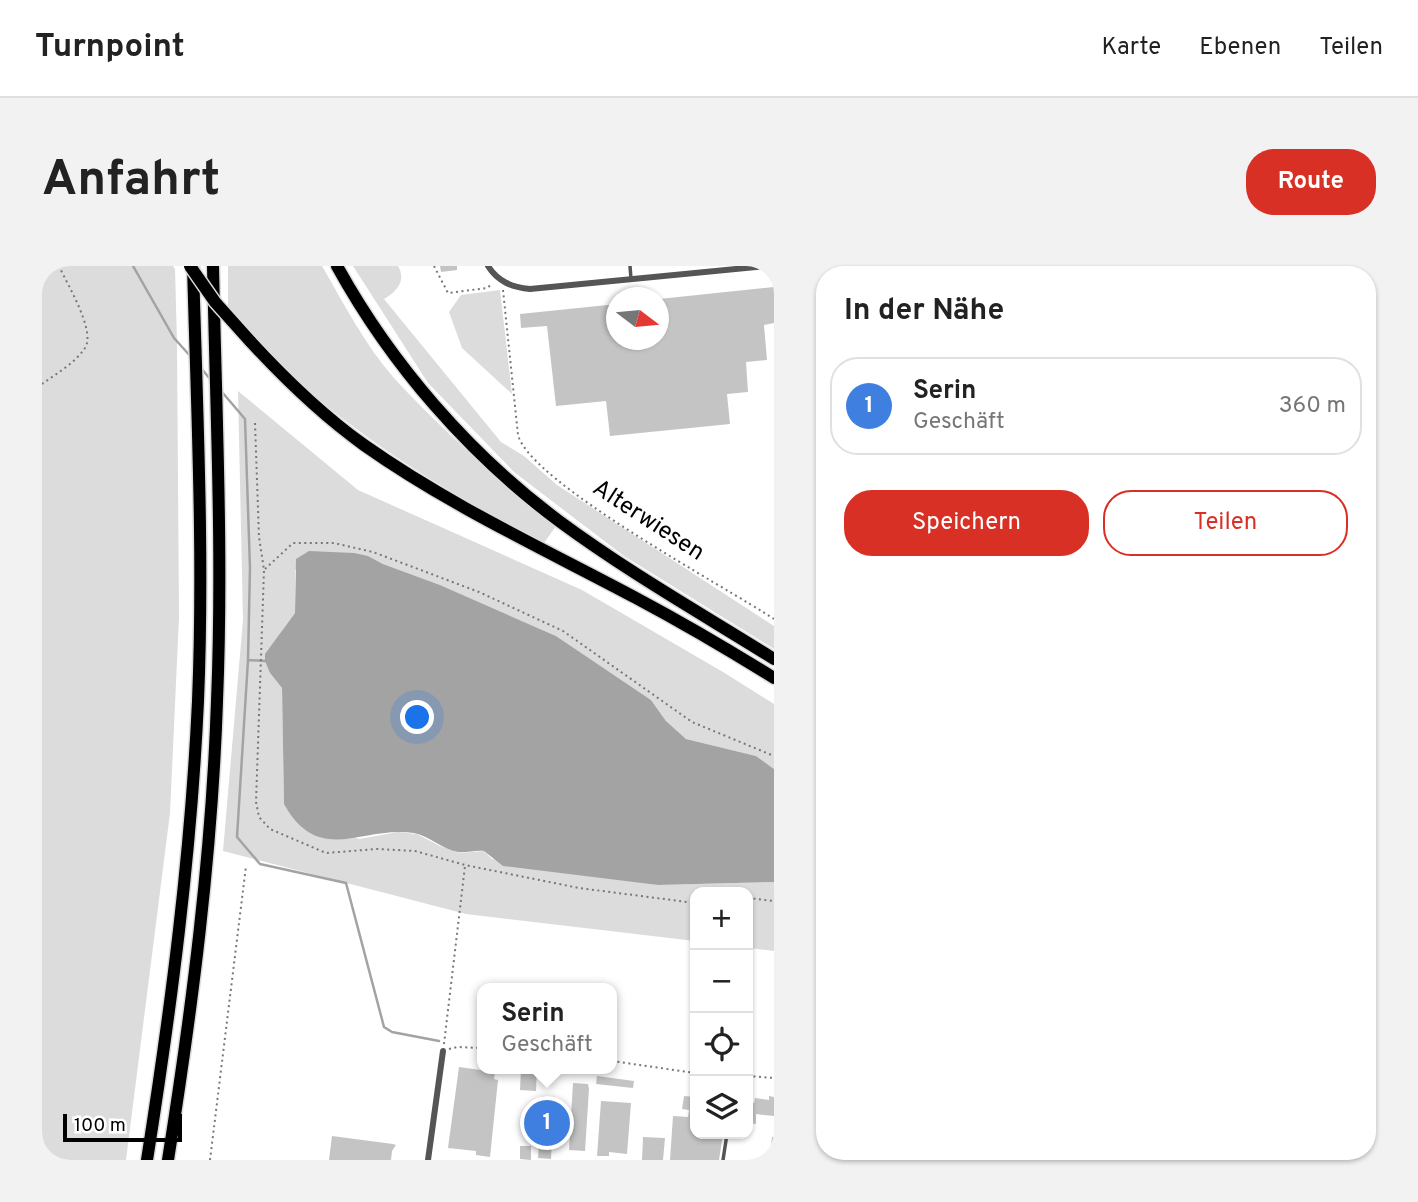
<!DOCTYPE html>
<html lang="de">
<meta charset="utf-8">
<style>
:root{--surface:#fff;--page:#f2f2f2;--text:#222;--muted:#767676;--line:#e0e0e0;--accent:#d93025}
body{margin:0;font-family:Overpass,sans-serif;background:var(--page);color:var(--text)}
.controls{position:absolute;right:21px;bottom:21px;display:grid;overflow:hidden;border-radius:14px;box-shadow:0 2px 5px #0004}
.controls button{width:63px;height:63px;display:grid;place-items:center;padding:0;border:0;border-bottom:2px solid var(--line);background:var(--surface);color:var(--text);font:35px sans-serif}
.compass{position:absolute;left:564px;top:21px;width:63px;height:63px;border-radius:50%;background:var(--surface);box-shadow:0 2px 5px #0004;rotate:106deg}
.scale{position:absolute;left:21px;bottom:18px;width:119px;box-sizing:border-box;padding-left:7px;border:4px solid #000;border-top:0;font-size:19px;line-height:24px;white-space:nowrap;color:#000;-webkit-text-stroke:5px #fff;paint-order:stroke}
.you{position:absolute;left:376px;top:452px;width:24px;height:24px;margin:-18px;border:5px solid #fff;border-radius:50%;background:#1a73e8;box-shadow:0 0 0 10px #1a73e833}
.badge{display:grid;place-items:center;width:46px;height:46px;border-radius:50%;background:var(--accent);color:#fff;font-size:23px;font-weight:700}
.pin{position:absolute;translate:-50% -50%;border:4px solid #fff;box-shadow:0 2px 7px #0006}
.popup{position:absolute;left:435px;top:717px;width:140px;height:91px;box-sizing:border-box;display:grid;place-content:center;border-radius:14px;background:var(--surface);filter:drop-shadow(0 2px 5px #0005);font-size:23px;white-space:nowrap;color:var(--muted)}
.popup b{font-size:26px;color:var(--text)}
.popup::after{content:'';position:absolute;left:50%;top:100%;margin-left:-14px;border:14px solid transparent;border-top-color:var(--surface)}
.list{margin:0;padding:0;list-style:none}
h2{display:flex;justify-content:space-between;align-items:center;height:91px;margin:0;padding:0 28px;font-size:30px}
h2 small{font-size:23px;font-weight:400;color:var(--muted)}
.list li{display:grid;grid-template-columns:46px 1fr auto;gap:21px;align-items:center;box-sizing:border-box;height:98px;margin:0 14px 14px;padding:0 14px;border:2px solid var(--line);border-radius:28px}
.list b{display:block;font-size:26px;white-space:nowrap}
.list p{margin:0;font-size:23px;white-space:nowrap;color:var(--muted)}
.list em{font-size:23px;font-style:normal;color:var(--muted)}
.actions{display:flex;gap:14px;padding:21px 28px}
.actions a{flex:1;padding:16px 0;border:2px solid var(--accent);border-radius:28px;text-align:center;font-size:24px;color:var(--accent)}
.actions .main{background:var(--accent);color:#fff}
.icon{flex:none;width:38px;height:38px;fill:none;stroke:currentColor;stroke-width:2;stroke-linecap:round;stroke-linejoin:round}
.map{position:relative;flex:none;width:732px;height:894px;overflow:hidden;border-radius:28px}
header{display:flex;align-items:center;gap:42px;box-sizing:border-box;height:98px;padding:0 35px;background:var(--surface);border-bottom:2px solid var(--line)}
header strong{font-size:33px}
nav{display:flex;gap:38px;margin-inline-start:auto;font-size:24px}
.intro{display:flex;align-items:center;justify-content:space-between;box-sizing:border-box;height:168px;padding:0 42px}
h1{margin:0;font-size:49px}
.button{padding:18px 32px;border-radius:28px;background:var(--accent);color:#fff;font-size:24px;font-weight:700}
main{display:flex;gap:42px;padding:0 42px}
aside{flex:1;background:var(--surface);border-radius:28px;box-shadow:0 2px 5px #0004}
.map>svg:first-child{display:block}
.green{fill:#dcdcdc}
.water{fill:#a3a3a3}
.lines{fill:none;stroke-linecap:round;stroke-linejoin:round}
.stream{stroke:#a3a3a3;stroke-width:2.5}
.building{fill:#c4c4c4}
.motorway-casing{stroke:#dbdbdb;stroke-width:15}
.path{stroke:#777;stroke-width:2;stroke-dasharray:2 3.5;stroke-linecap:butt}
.service{stroke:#555;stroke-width:3.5}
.minor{stroke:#555;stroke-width:6}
.motorway{stroke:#000;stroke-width:12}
.motorway-bridge-casing{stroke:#dbdbdb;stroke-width:15;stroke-linecap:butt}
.motorway-bridge{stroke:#000;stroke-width:12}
.labels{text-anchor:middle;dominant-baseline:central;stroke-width:5;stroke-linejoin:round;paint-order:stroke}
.street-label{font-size:24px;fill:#000;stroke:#fff}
</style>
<header>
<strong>Turnpoint</strong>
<nav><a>Karte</a><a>Ebenen</a><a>Teilen</a></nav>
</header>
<div class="intro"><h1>Anfahrt</h1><a class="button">Route</a></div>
<main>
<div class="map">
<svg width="732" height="894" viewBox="0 0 732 894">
<rect width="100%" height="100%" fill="#fff"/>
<path class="green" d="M0,0h131l2,3 2,73 2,275 -9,196 -44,347h-84z
M186,0h94c22,38 43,79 72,112 49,54 106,102 162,148l-12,17c-91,-48 -179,-99 -255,-170 -22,-20 -41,-45 -61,-67z
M311,0h45c9,15 -2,26 -14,33l117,143 23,14 33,29 217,141v23l-150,-93 -110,-84 -86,-89z
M458,24l12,104 -50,-46 -13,-36 12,-17z
M196,125l120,99 224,100 141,82 51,32v65l-18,-13 -70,-17 -20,-18 -15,-21 -95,-64 -116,-51 -57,-21 -15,-8 -73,14v43l-14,19 -11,41 12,15 2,116 75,35 39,-7 19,2 23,12 20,7 24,-2 8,8 166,26 116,-3v69l-26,-3v-56h-53v49l-229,-27 -243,-63 20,-231z"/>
<path class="water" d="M267,285l45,2 14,3 15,8 57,21 116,51 95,64 15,21 20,18 70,17 18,13v113l-116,3 -155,-19 -19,-15c-8,-1 -18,2 -26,1 -16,-3 -29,-16 -44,-19 -52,-8 -95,34 -130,-29l-2,-116 -12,-15 -5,-12v-7l30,-41 1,-54z"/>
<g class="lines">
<path class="stream" d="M91,0l41,72 18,20
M159,102l9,11
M180,126l23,27 5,149 -2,92 17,1
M206,394l-11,177 23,27 86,19 38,144 8,5 47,9"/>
</g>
<path class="building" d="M398,0h17v4l-16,2z
M732,21v36l-10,2 3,35 -21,2 2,30 -21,2 3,30 -120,12 -4,-35 -50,5 -9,-80 -26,2 -1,-14 97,-10v36h42v-41z
M417,801l36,5 -1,7 4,1 -8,77 -14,-2v-4l-28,-3z
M479,803h16l-1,22 -16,-1z
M555,810l37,5 -1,7 -37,-4z
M531,817l15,1 1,5 -4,62 -16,-1z
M500,830l12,1 -3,62 -13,-1z
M642,830l11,1v29l-3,-1v4l3,1v4h28l-4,26h-49l3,-44 15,1 1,-7 -7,-1z
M727,830l5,1v19l-18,-2v10l-8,-1 3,-20h3l1,-5 14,2z
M559,835l30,2 -4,51 -18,-2v4h-12z
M290,870l61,8 3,1 -4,6 -1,9h-62z
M601,871l22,1 -2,22h-21z
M730,871h2v20l-4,-1z
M478,880h11v14l-11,-1z"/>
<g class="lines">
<g class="motorway-casing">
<path id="motorway" d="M295,0c54,98 132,188 222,255 69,51 143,93 215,138
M208,75c35,38 72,74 114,104 85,60 180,104 272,153 47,25 93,52 138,80
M105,894c24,-152 44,-305 51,-459 6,-144 -1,-290 -5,-435
M126,894c24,-151 44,-306 49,-459 6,-145 -1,-290 -4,-435"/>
</g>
<path class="path" d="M392,0l14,27 39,-5 5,-4
M461,24l15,145c13,48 208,152 256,184
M0,118c14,-10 33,-21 43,-36 11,-17 -18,-64 -26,-82
M213,157l4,114 5,33 -8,232 3,15 11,12 56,24 51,-4 38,2 50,14 114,23 116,15
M223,303l28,-26h41l39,9 106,40 84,39 129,91 82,34
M706,632l26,3
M402,778l21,-178
M407,783l8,-2 25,1
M570,795l83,12
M706,810l26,2
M168,894l36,-294"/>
<path class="service" d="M588,0l1,13
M681,894l4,-26"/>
<path class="minor" d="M446,0c10,16 24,21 42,23l237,-23
M386,894l15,-109"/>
<use href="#motorway" class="motorway"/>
<g class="motorway-bridge-casing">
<path id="motorway-bridge" d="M148,0l25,36 35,39"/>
</g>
<use href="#motorway-bridge" class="motorway-bridge"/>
</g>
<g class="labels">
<g class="street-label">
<text transform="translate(606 255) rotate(33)">Alterwiesen</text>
</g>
</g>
</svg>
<div class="controls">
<button>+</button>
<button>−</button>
<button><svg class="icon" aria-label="locate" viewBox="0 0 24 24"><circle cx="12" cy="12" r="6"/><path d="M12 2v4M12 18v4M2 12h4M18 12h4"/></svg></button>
<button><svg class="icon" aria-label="layers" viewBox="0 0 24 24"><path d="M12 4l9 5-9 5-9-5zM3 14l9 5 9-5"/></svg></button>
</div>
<svg class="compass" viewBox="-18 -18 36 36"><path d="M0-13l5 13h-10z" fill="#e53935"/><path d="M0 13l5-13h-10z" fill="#767676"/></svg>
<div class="scale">100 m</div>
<div class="you"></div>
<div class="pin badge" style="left:505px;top:857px;background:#3f7fe0">1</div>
<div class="popup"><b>Serin</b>Geschäft</div>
</div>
<aside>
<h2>In der Nähe<small></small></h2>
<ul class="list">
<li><span class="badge" style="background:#3f7fe0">1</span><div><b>Serin</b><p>Geschäft</p></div><em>360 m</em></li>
</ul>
<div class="actions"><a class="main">Speichern</a><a>Teilen</a></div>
</aside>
</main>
